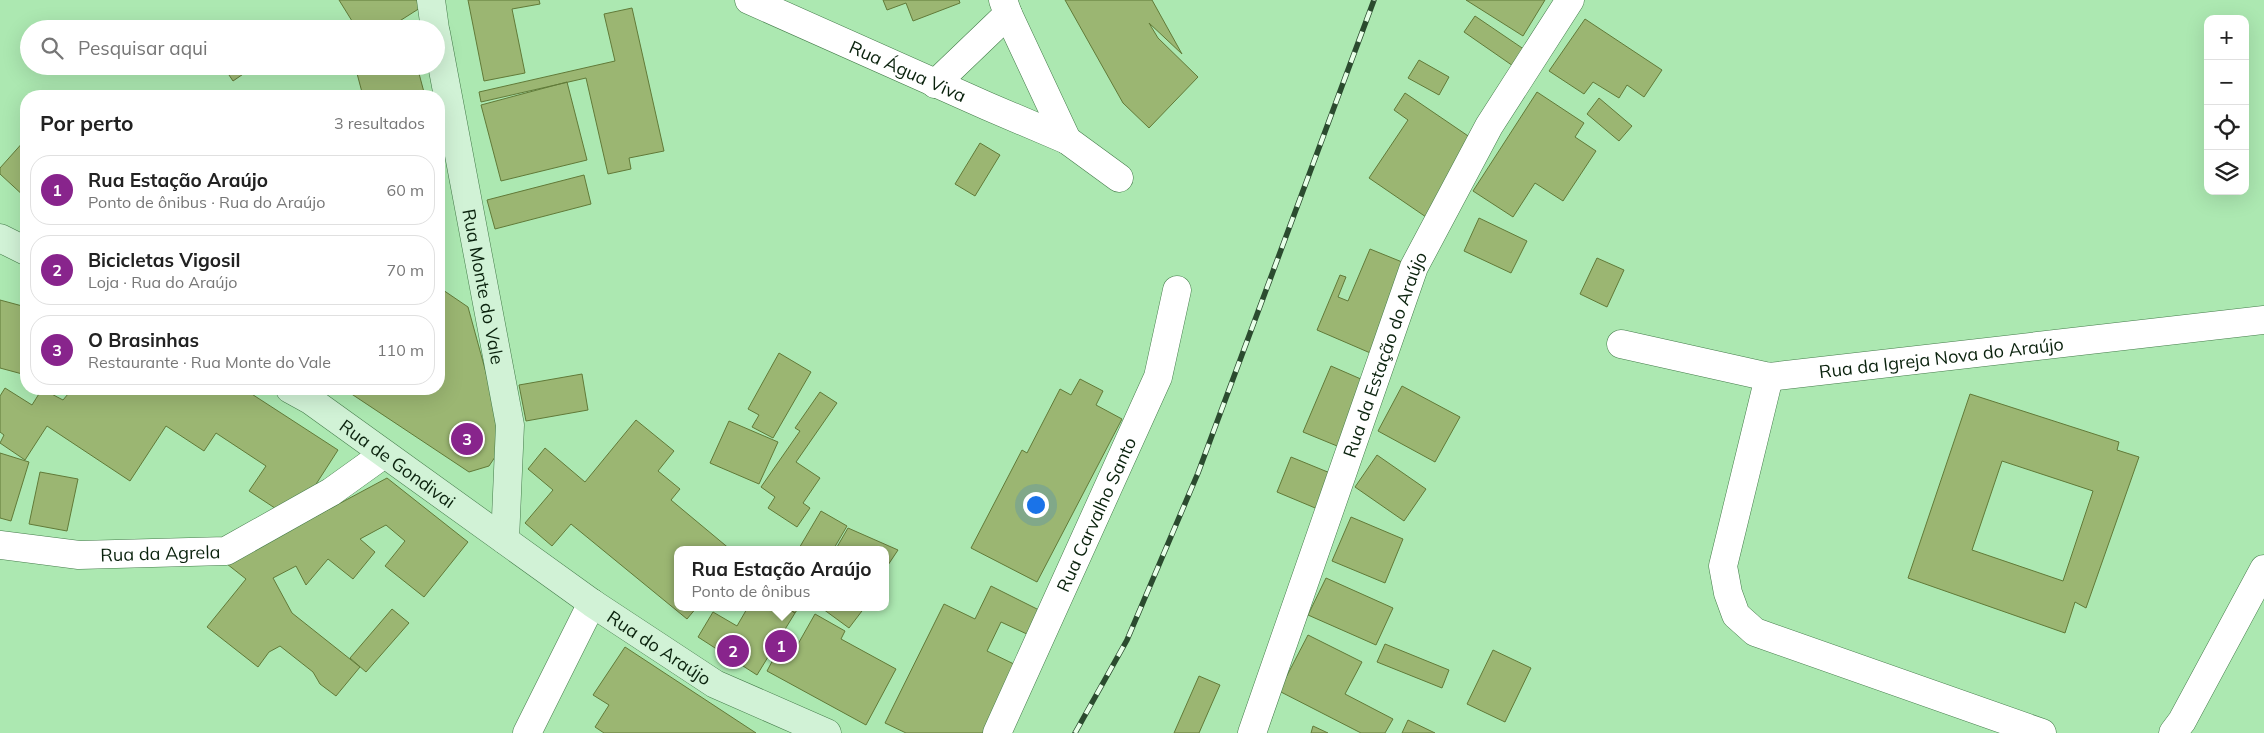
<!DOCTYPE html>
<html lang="pt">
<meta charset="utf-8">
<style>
:root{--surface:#fff;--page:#f2f2f2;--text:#222;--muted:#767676;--line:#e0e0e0;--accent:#88248c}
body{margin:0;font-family:Mulish,sans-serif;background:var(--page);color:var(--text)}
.controls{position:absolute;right:15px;top:15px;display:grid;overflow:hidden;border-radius:10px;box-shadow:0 5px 20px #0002}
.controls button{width:45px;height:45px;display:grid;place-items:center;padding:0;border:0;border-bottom:1px solid var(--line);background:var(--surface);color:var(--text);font:25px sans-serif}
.you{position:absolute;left:1035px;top:504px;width:18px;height:18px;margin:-12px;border:4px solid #fff;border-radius:50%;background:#1a73e8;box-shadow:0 0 0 8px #1a73e833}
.badge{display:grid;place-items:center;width:32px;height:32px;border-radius:50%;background:var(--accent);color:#fff;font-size:16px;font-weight:700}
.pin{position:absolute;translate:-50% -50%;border:2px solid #fff;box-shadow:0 1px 5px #0006}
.popup{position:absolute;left:674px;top:546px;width:215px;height:65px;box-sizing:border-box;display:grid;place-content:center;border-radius:10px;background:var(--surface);filter:drop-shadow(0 1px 4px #0005);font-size:16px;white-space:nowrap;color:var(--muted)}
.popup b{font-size:19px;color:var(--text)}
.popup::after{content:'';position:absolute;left:50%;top:100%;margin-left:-10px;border:10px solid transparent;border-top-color:var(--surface)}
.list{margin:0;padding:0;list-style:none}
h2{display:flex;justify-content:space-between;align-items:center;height:65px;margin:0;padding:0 20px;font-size:21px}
h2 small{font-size:16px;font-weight:400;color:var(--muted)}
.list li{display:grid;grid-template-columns:32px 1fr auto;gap:15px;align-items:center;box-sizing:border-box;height:70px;margin:0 10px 10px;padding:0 10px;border:1px solid var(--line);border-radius:20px}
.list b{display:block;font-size:19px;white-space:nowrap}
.list p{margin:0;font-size:16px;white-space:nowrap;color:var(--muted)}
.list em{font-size:16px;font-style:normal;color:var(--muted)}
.icon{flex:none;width:28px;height:28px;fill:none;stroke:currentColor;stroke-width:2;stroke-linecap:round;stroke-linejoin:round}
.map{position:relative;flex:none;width:2264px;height:733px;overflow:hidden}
.search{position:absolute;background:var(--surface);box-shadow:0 5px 20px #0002;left:20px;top:20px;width:425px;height:55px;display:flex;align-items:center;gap:12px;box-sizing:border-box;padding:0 18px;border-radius:28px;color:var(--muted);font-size:19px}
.panel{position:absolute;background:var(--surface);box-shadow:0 5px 20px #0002;left:20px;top:90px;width:425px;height:305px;border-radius:20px}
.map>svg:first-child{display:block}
.building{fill:#9bb672;stroke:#617a38;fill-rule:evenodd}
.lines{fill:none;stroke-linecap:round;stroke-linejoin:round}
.street-casing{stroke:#447c4a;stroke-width:29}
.secondary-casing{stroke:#447c4a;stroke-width:29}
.street{stroke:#fff;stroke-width:28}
.secondary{stroke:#d1f2d6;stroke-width:28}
.rail-casing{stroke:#2b4b2f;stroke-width:5.5}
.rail{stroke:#e7ffe8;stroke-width:4;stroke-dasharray:11;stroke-linecap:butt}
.labels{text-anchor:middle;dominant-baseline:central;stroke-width:4;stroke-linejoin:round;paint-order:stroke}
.street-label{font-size:18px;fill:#0a220d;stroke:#e7ffe8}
</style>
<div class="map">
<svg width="2264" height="733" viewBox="0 0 2264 733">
<rect width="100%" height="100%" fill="#ace8b1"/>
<path class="building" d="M339,0h91l1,1 -44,28h-30z
M468,0h71l1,4 -28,5 13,64 -41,8z
M883,0h76l1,3 -47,18 -7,-18 -19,7z
M1065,0h87l30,54 -33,-31 9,15 40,39 -49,51 -26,-25z
M1466,0h79l-22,36z
M632,8l32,143 -35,7 2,11 -23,5 -22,-96 -105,24 -2,-10 136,-31 -11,-47z
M1475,16l53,36 -12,16 -52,-36z
M1585,19l77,51 -18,27 -17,-12 -8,13 -26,-16 -9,12 -35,-23z
M255,23l3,6h-11z
M1419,60l30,17 -10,18 -31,-17z
M223,66h32l-22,15z
M355,66h62l8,30h-62z
M567,82l20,78 -86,21 -20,-76z
M341,92l1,4h-18z
M1537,92l47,31 -9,14 21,14 -33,50 -28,-18 -22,34 -40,-26z
M1405,93l72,49 -51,75 -57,-39 39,-58 -14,-10z
M1599,98l33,28 -13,15 -32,-27z
M25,140l1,1v57l-26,-24v-6z
M980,143l20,12 -25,41 -20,-12z
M584,175l7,29 -96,25 -8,-29z
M1479,218l48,23 -16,32 -47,-22z
M1370,249l42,17 -37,89 -58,-25 23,-55 6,2 -8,20 10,4z
M1597,258l27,12 -17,37 -27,-13z
M443,290l25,17 37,135 -16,24 -20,6 -125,-83h95v-98z
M0,300l26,7v68l-26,-7z
M779,353l32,19 -38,66 -21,-11 7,-12 -11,-6z
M1331,366l39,17 -28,65 -39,-16z
M582,374l6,36 -62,11 -7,-36z
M1080,379l23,12 -7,14 26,14 -85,163 -66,-34 51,-98 5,3 33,-64 11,6z
M1402,386l58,31 -25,45 -57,-31z
M5,388l27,17 10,-16 21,11 5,-6 -8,-5h184l94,61 -45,70 -44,-29 17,-25 -50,-33 -12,18 -38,-25 -36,55 -83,-55 -22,34 -25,-17 4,-8 -4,-3v-36z
M820,392l17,11 -41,59 24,16 -17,25 7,5 -13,19 -29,-19 7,-11 -14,-10 39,-56 -5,-3z
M1970,394l149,48 -2,8 22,7 -53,151 -11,-6 -10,31 -157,-55zM2002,461l91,30 -30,90 -91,-31z
M636,420l38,31 -16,20 22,18 -9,11 60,50h-54v57h20l-10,12 -116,-95 -19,22 -27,-23 28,-33 -25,-21 17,-21 40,34z
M729,421l49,21 -19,42 -49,-21z
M0,453l29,9 -18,59 -11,-3z
M1377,455l49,34 -22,32 -49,-34z
M1291,457l44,18 -15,35 -43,-18z
M40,472l38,7 -11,52 -38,-7z
M387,478l81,64 -44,55 -39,-31 20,-25 -19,-16 -26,14 15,13 -22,27 -25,-20 -22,26 -10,-19 -23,12 19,35 68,54 -24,29 -16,-12 -7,-12 -33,-26 -11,6 -11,15 -51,-40 39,-48 -19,-15z
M821,511l26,15 -14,24h-35z
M1351,517l52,22 -18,44 -53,-22z
M848,528l50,22 -12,18h-1v-18h-42l-6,-3z
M1326,578l67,30 -17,37 -68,-30z
M991,586l50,25 -12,24 -28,-13 -14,29 31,15 -32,67h-80l-21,-10 59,-119 31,15z
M748,607h37l10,6 -38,62 -59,-38 15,-25 24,14z
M785,607h14l-4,6z
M825,607h40l-16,21 -26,-19z
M392,609l17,14 -43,49 -16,-14z
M815,614l30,17 -4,8 55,30 -30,56 -99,-54 18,-34 13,7z
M1308,635l54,27 -17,32 48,25 -8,14h-24l-82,-42z
M1385,644l64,26 -7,18 -65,-26z
M625,647l131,86h-152l-9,-6 14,-22 -16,-10z
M1493,650l38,18 -26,54 -38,-18z
M1199,676l21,9 -21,48h-25z
M1408,720l27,13h-33z
M1313,726l15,7h-17z"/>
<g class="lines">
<g class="street-casing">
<g id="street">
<path id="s1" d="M749,0l238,106 80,34"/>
<path d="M1003,0l5,14 59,126 52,38"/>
<path d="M935,84l73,-70"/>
<path id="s2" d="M1621,344l148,33 495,-57"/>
<path d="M1769,377l-46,189 5,27 8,22 19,17 287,101"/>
<path id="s3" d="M0,545l79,10 147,-4 105,-59 53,-38"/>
<path d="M527,733l65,-130"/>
<path id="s4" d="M997,733l161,-356 19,-87"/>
<path id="s5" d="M1252,733l162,-466 75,-141 81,-126"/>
<path d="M2173,733l9,-12 82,-152"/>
</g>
</g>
<g class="secondary-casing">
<g id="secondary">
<path d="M431,0l4,29"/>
<path id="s6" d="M436,33l74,392 -5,115"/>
<path d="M0,238l26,13"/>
<path id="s7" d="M290,389l20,11 282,203 123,81 112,49"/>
</g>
</g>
<use href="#street" class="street"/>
<use href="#secondary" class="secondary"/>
<g class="rail-casing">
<path id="rail" d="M1075,733l52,-93 71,-167 176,-473"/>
</g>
<use href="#rail" class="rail"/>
</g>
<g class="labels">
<g class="street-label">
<text stroke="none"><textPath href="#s1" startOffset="174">Rua Água Viva</textPath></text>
<text stroke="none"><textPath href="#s6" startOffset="258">Rua Monte do Vale</textPath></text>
<text stroke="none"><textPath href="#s5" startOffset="401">Rua da Estação do Araújo</textPath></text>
<text stroke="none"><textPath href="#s2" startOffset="325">Rua da Igreja Nova do Araújo</textPath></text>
<text stroke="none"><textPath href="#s7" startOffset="131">Rua de Gondivai</textPath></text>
<text stroke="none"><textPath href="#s4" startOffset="240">Rua Carvalho Santo</textPath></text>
<text stroke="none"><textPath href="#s3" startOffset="161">Rua da Agrela</textPath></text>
<text stroke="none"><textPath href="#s7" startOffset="451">Rua do Araújo</textPath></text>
</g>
</g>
</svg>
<div class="controls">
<button>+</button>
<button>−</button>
<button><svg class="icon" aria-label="locate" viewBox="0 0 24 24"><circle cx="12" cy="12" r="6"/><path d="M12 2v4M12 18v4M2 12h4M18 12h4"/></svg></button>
<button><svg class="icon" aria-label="layers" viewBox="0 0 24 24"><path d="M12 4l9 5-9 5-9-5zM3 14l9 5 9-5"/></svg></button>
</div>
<div class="you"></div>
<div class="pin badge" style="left:781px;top:646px">1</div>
<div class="popup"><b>Rua Estação Araújo</b>Ponto de ônibus</div>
<div class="pin badge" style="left:733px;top:651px">2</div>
<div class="pin badge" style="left:467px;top:439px">3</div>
<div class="search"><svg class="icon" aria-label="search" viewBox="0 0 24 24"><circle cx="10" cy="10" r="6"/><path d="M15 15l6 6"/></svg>Pesquisar aqui</div>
<section class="panel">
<h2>Por perto<small>3 resultados</small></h2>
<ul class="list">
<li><span class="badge">1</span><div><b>Rua Estação Araújo</b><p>Ponto de ônibus · Rua do Araújo</p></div><em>60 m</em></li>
<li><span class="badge">2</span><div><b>Bicicletas Vigosil</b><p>Loja · Rua do Araújo</p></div><em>70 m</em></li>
<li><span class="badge">3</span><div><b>O Brasinhas</b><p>Restaurante · Rua Monte do Vale</p></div><em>110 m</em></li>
</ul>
</section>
</div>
